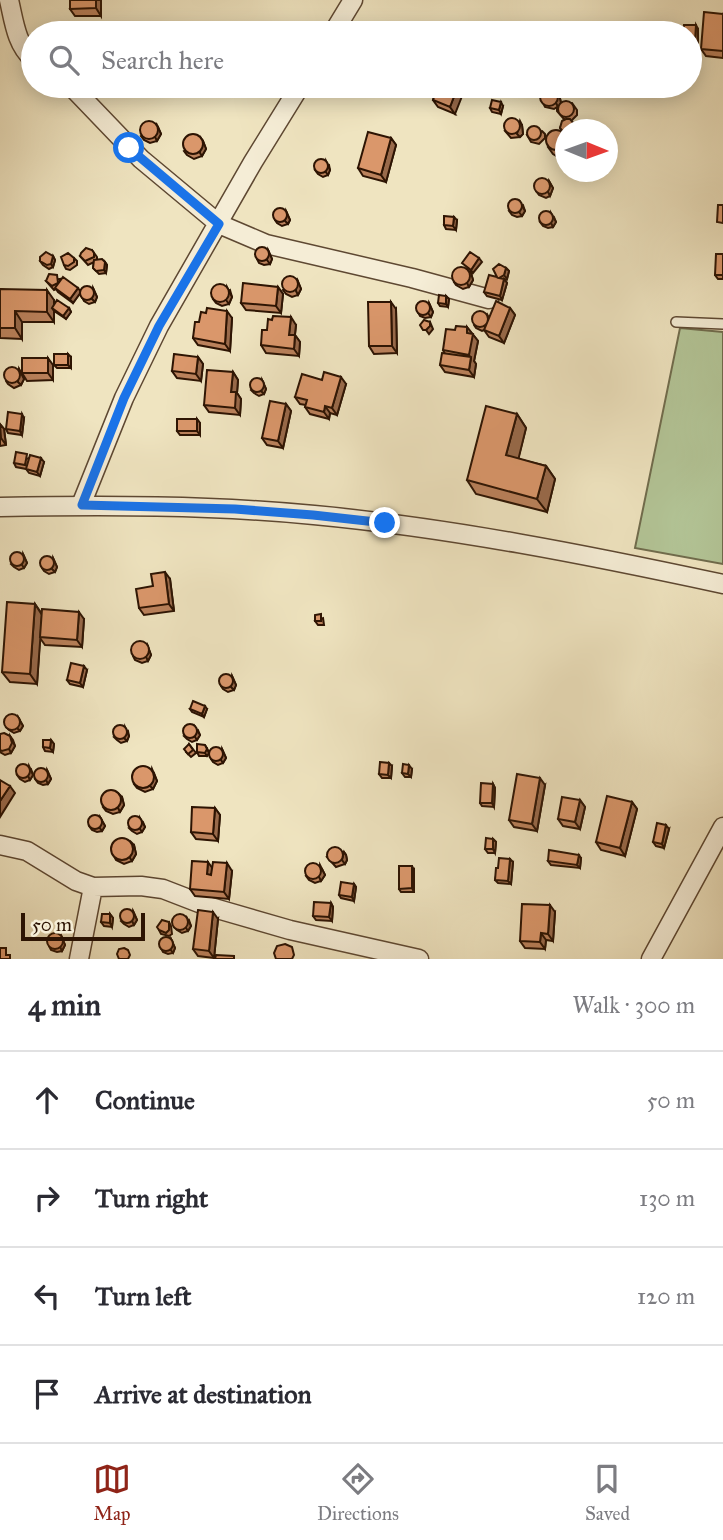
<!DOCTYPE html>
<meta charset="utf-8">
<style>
:root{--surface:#fff;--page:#f7f7f7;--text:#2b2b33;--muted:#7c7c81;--line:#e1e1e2;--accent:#8f2418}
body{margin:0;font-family:"IM FELL Great Primer",serif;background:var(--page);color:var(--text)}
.compass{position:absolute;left:555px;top:119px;width:63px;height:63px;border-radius:50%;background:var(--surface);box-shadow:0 4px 18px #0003;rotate:91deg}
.scale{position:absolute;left:21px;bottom:18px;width:124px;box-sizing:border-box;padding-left:7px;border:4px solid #2d1403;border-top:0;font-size:19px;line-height:24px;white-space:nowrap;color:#2d1403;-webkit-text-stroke:5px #f5edd6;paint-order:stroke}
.stop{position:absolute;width:21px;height:21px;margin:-16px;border:5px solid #1a73e8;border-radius:50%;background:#fff}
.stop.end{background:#1a73e8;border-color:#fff;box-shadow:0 2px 7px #0008}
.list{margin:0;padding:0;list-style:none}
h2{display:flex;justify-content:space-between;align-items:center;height:91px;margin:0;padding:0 28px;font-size:30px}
h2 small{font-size:23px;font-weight:400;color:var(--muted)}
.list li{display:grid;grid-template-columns:46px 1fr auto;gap:21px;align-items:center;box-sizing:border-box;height:98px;padding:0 28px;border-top:2px solid var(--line)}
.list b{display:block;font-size:26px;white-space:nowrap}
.list em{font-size:23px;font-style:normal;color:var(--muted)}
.icon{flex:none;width:38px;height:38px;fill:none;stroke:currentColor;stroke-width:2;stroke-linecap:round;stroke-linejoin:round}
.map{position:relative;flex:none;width:723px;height:959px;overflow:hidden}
.search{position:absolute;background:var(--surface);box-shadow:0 4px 18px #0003;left:21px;right:21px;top:21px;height:77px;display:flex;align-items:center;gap:18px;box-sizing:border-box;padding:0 24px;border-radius:38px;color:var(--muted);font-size:26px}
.sheet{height:483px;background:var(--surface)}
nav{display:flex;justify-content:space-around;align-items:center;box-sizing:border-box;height:98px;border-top:2px solid var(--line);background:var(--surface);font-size:19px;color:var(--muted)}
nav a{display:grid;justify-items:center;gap:4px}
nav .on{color:var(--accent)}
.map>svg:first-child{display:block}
.green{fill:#b3c597;stroke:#706c4d;stroke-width:2}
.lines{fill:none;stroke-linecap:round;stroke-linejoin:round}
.service-casing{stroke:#5e4832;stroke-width:12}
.minor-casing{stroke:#5e4832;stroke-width:21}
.service{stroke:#f5edd6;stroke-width:9}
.minor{stroke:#f5edd6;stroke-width:18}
.wall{fill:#bb825c;stroke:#2d1403;stroke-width:2}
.shaded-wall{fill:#996a4b;stroke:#2d1403;stroke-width:2}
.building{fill:#da976b;stroke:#2d1403;stroke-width:2}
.route{stroke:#1a73e8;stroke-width:9}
</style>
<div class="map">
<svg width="723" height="959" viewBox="0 0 723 959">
<rect width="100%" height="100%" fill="#efe4c0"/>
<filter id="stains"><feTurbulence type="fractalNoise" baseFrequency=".00286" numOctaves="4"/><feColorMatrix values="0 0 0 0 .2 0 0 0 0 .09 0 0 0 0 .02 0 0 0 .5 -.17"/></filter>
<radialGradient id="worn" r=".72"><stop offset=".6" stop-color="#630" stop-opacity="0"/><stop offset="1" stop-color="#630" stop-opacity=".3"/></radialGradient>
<path class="green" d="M680,328l43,4v232l-88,-16z"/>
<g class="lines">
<g class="service-casing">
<path id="service" d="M676,322l47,2"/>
</g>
<g class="minor-casing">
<path id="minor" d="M9,0c5,21 7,44 24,59
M333,33l20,-33
M71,86l70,73 78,65 47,20 146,34 77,21
M81,505l43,-107 35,-72 94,-164 47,-76
M0,507c104,-2 210,-2 314,8 138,13 274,40 409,69
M0,845l27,6 49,30 17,6 48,-1 22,3 44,17 83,24 129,29
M79,959l14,-72
M651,959l72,-132"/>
</g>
<use href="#service" class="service"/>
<use href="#minor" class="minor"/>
</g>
<path class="wall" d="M101,0v16h-26l-5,-7z
M723,14v44l-17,-2 -5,-7z
M698,29v16l-8,-1v-11z
M438,86l17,28 -17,-7 -5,-7z
M556,90l3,4 2,9h11l5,7v5l-6,6 7,9h-13v5l-5,-7 4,-9 -7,-8v-4l-3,2 -9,-2 -2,-4z
M503,106l-2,8 -9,-2 -2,-4z
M522,125l1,9 -3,3 -9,1 -6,-7z
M158,127l3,7 -4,7 -7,2 -6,-3 -3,-4z
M542,131l3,3v4l-6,6 -8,-2 -4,-7z
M565,136v20l-7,1 -5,-3 -5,-7z
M391,138l5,7 -10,37 -23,-6 -5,-8z
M203,141l3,8 -4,7 -8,3 -7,-4 -3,-4z
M329,165l1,5 -2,5 -5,2 -5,-3 -3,-4z
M549,181l4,7 -3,8 -4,2 -7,-3 -3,-4z
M523,205l2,6 -3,5 -5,1 -5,-2 -3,-4z
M286,211l4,9 -2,4 -6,2 -5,-3 -2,-3z
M554,217l2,5 -3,5 -5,1 -5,-2 -3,-4z
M457,220l-1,10 -10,-1 -2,-4z
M92,250l5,7v3l8,2 2,3 -1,8 -7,1 -6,-6 1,-6 -6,3 -8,-9z
M268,250l4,9 -2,5 -6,1 -5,-2 -2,-4z
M723,254v25h-5l-3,-4z
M53,256l2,4 -2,7 -4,2 -6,-4 -3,-4z
M74,258l3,3v4l-7,5 -4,-1 -2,-4z
M506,268l3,3 -2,8 -2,1 2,3 -5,17 -15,-4 -3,-4z
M471,273l2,7 -4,7 -6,2 -7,-4 -2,-3z
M60,279v3l20,9 13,-3 4,9 -2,5 -6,2 -5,-3 -4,-8 -7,10 -15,-11 -2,-3 -2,1 -8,-9z
M297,279l4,10 -3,6 -6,2 -6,-3 -3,-4z
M278,287l5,7 -2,19 -35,-3 -5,-7z
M0,289l54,11v4l15,4 2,4 -5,7 -12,-8v11h-32v17l-22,-1z
M230,290l2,7 -3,7 -7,2 -6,-3 -3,-4z
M446,296l3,3 -1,8 -8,-1 -2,-3z
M429,303l4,9 -2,5 -6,1 -5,-2 -2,-4z
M510,308l5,7 -11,28 -15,-6 -5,-7 -2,1 -6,-3 -2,-3 13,-11 2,4z
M396,309l1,44 -23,1 -5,-8z
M232,318l-2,33 -32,-6 -5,-7 6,-16z
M296,325l-1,10 5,7 -1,14 -33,-3 -5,-8 6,-15z
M467,327l11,14 -4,20 2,3 -2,13 -29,-5 -5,-7 5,-11 -2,-4 12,-20z
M71,357v11h-14l-3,-3z
M198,357l5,7 -2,17 -24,-3 -5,-7z
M53,365v15l-26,1 -5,-8z
M19,369l5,10 -3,6 -7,3 -6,-4 -2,-3z
M233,372l5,8 -1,13 4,6 -1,16 -31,-3 -5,-7z
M262,380l4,9 -2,5 -5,2 -5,-3 -3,-3z
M322,380l24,4 -9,31 -7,-2 -1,6 -19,-5 -5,-7 1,-2 -6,-1 -5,-7z
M286,404l5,7 -8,37 -16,-3 -5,-7z
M517,414l9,14 -8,31 28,7 9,13 -8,33 -71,-18 -9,-14z
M24,418l-2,17 -14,-2 -2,-4z
M197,419l3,4v12h-20l-3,-4z
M0,424l4,5 2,16 -6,1z
M29,458l15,4 -4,14 -11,-3 -3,-4 -10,-2 -2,-4z
M23,554l4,9 -3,5 -5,2 -5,-3 -3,-3z
M53,558l4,9 -2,5 -6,2 -5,-3 -2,-3z
M170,579l4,32 -30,4 -5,-7 14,-22z
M35,604l7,10 42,5 -2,28 -37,-2 -5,-7 -3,46 -27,-2 -8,-10z
M323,618l1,7h-6l-3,-4z
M147,644l4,11 -3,6 -6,2 -7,-3 -2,-4z
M87,670l-4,17 -13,-3 -3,-4z
M232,676l4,9 -2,5 -6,2 -5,-3 -2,-3z
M190,709h17l-3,8 -12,-5z
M18,717l5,9 -3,5 -6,2 -5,-3 -3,-3z
M198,730l2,5 -3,5 -5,2 -5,-3 -3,-3z
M128,731l1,5 -2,5 -6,2 -4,-3 -3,-3z
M0,734l10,2 3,4 2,6 -4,7 -6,2 -5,-3z
M51,740l3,4 -1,8 -8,-1 -2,-4z
M189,744l7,9 -5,4 -5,-5z
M207,748l2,5 -2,3h-8l-2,-4z
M222,749l4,9 -3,5 -5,2 -5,-3 -2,-3z
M392,766l-1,12h-9l-3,-4z
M31,769l2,6 -3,5 -5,2 -5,-3 -3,-4z
M412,769l-1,8h-6l-3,-4z
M47,770l4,9 -3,5 -5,1 -5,-2 -3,-4z
M154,773l3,8 -4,8 -8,3 -8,-4 -3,-4z
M493,784l2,4 -1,19 -12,-1 -2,-3z
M545,785l-8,46 -23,-4 -5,-7z
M122,797l2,8 -4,7 -7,2 -7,-3 -3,-4z
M580,800l5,7 -5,22 -17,-3 -5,-7z
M632,802l5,7 -12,47 -24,-6 -5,-8z
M215,808l5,7 -2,26 -22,-2 -5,-7z
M100,817l5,9 -3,5 -5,1 -5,-2 -3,-4z
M143,822l2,5 -3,5 -5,2 -5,-3 -3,-3z
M669,829l-5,19 -8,-2 -3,-4z
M493,839l3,3 -1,11h-7l-3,-4z
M134,845l2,9 -4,7 -8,3 -8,-4 -2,-4z
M344,852l2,3 1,5 -2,4 -9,3 -9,-10z
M581,858l-1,10 -29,-3 -3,-4z
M513,862l-2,22 -13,-1 -3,-3 3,-12z
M322,869l3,6 -4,6 -6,2 -6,-3 -3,-4z
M414,870v22h-13l-2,-3z
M232,871l-3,28 -34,-3 -5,-7z
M354,884l2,3 -2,14 -13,-3 -2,-3z
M331,903l2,4 -1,14 -16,-1 -3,-4z
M133,911l4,9 -3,5 -5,2 -5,-3 -3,-3z
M555,912l-2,29 -7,-1 -1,9 -20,-1 -5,-7z
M110,914l3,4 -1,9 -8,-1 -3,-4z
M218,919l-4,39 -16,-2 -5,-7z
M189,920l2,6 -3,5 -6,2 -5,-3 -3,-3z
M169,922l2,4 1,8 -3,2 -8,-2 -2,-4z
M61,935l4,10 -3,6 -5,1 -6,-2 -2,-4z
M171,939l4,9 -2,5 -5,1 -5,-2 -2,-4z"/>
<path class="shaded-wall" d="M96,0h5v16l-5,-8z
M696,25l2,4v16l-3,-4z
M458,86h8l-11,28 -5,-7z
M556,90l3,4 2,9 -3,4 -2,-4z
M501,102l2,4 -2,8 -2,-4z
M520,121l2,4 1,9 -3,3 -3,-3z
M156,123l5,11 -4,7 -2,-4z
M565,136v18l-4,-6z
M201,138l2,3 3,8 -4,7 -2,-3z
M391,138l5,7 -10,37 -5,-7z
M326,161l4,9 -2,5 -3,-4z
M549,181l4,7 -3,8 -2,-4z
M520,202l5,9 -3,5 -3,-4z
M286,211l4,9 -2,4 -3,-3z
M551,213l5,9 -3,5 -2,-4z
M454,217l3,3 -1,10 -3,-4z
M268,250l4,9 -2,5 -3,-4z
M53,256l2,4 -2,7 -2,-3z
M479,258l3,4 -9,11 -2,-3z
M105,262l2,3 -1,8 -2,-3z
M506,268l3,3 -2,8 -3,-4z
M468,270l3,3 2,7 -4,7 -2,-4z
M297,279l4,10 -3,6 -2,-4z
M504,279l3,4 -5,17 -2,-4z
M227,287l5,10 -3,7 -3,-4z
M278,287l5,7 -2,19 -5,-7z
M78,288l3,4 -8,11 -3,-4z
M93,288l4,9 -2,5 -3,-3z
M47,290l7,10v10l-2,-2 2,3v11l-7,-10z
M446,296l3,3 -1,8 -2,-3z
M391,302l5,7 1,44 -5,-7z
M429,303l4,9 -2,5 -3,-4z
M69,308l2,4 -5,7 -3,-3z
M510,308l5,7 -11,28 -5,-7z
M15,311l7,11v17l-7,-11z
M227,311l5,7 -2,33 -5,-7z
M291,317l5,8 -2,17 -5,-7z
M430,322l3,7 -4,5 -3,-4z
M467,327l11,14 -4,20 2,3 -2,13 -5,-7 2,-12 -2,-3 -2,-22z
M295,335l5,7 -1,14 -5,-7z
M68,354l3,3v11l-3,-3z
M198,357l5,7 -2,17 -5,-7z
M48,358l5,7v15l-5,-7z
M19,369l5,10 -3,6 -3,-3z
M233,372l5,8 -1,13 4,6 -1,16 -5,-7 -4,-16z
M341,377l5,7 -9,31 -5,-7z
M262,380l4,9 -2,5 -3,-3z
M286,404l5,7 -8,37 -5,-7z
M325,406l5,7 -1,6 -5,-7z
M22,414l2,4 -2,17 -2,-4z
M517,414l9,14 -10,41 -10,-14z
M197,419l3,4v12l-3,-4z
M0,424l4,5 2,16 -5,-7z
M41,458l3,4 -4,14 -3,-4z
M546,466l9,13 -8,33 -10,-13z
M23,554l4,9 -3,5 -2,-3z
M53,558l4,9 -2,5 -3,-3z
M165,572l5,7 4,32 -5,-7z
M35,604l7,11 -5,69 -7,-10z
M79,612l5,7 -2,28 -5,-7z
M147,644l4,11 -3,6 -2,-4z
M84,666l3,4 -4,17 -3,-4z
M232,676l4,9 -2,5 -3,-3z
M205,706l2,3 -3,8 -2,-3z
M18,717l5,9 -3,5 -3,-3z
M125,727l4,9 -2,5 -3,-3z
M195,727l5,8 -3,5 -2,-3z
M10,736l5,10 -4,7 -2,-4z
M51,740l3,4 -1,8 -3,-4z
M205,745l4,8 -2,3 -2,-3z
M222,749l4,9 -3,5 -2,-3z
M389,763l3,3 -1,12 -3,-3z
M409,765l3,4 -1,8 -3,-3z
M29,766l4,9 -3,5 -2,-4z
M152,769l5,12 -4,8 -3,-3z
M47,770l4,9 -3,5 -2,-4z
M540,778l5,7 -8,46 -5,-7z
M493,784l2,4 -1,19 -2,-4z
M10,786l5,7 -15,24v-16z
M119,794l3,3 2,8 -4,7 -2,-4z
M580,800l5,7 -5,22 -5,-7z
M632,802l5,7 -12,47 -5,-8z
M215,808l5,7 -2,26 -5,-7z
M100,817l5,9 -3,5 -3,-4z
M140,818l5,9 -3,5 -2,-3z
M666,825l3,4 -5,19 -2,-4z
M493,839l3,3 -1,11 -2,-4z
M131,842l3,3 2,9 -4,7 -2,-3z
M344,852l2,3 1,5 -2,4 -3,-4z
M579,855l2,3 -1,10 -3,-3z
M510,859l3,3 -2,22 -3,-3z
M208,862l5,7 -1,12 -5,-7z
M227,863l5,8 -3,28 -5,-7z
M320,865l5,10 -4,6 -2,-4z
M412,866l2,4v22l-2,-4z
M354,884l2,3 -2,14 -2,-4z
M331,903l2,4 -1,14 -3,-4z
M550,905l5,7 -2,29 -5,-7z
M133,911l4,9 -3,5 -2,-4z
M213,912l5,7 -4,39 -5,-7z
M110,914l3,4 -1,9 -2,-4z
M186,916l5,10 -3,5 -2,-3z
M541,933l5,7 -1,9 -5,-7z
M61,935l4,10 -3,6 -2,-4z
M171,939l4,9 -2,5 -3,-4z"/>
<path class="building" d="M70,0h26v8l-26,1z
M704,12l19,2v37l-22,-2z
M651,24h13l-1,9h-12z
M684,25h12l-1,16h-5v-8h-7z
M438,86h20l-8,21 -17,-7z
M540 97a9 9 0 1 1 18 0a9 9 0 1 1-18 0Z
M492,100l9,2 -2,8 -9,-2z
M558 109a8 8 0 1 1 16 0a8 8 0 1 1-16 0Z
M504 126a8 8 0 1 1 16 0a8 8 0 1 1-16 0Z
M566,119h4l5,6 -1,5h-9v4l-5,-6 2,-7z
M140 130a9 9 0 1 1 18 0a9 9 0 1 1-18 0Z
M527 133a7 7 0 1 1 14 0a7 7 0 1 1-14 0Z
M546 140a10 10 0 1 1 20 0a10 10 0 1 1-20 0Z
M368,132l23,6 -10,37 -23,-7z
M183 144a10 10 0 1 1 20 0a10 10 0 1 1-20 0Z
M314 166a7 7 0 1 1 14 0a7 7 0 1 1-14 0Z
M534 186a8 8 0 1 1 16 0a8 8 0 1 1-16 0Z
M508 206a7 7 0 1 1 14 0a7 7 0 1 1-14 0Z
M718,205h5v18l-6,-1z
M273 215a7 7 0 1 1 14 0a7 7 0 1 1-14 0Z
M539 218a7 7 0 1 1 14 0a7 7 0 1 1-14 0Z
M444,216l10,1 -1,9 -9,-1z
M255 254a7 7 0 1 1 14 0a7 7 0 1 1-14 0Z
M86,248l6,2 2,3v4l-9,4 -5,-5 1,-3z
M46,252l7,4 -2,8 -4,1 -7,-4v-4z
M470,252l9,6 -8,12 -9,-7z
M68,253l6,5v4l-6,4 -4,-1 -3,-8z
M716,254h7v21h-8z
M102,259l3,3 -1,8 -8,1 -3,-3 1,-8z
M499,264l7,4 -2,7 -5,3 5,1 -4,17 -16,-4 5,-17 8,2 -4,-8z
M452 276a9 9 0 1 1 18 0a9 9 0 1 1-18 0Z
M49,274l8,1 1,8 -6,3 -6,-5z
M282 284a8 8 0 1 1 16 0a8 8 0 1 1-16 0Z
M63,277l15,11 -8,11 -15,-11z
M243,283l35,4 -2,19 -35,-3z
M211 293a9 9 0 1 1 18 0a9 9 0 1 1-18 0Z
M80 293a7 7 0 1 1 14 0a7 7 0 1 1-14 0Z
M0,289l47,1v22l-32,-1v17h-15z
M439,295l7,1v8l-8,-1z
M57,300l12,8 -6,8 -11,-8z
M496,301l14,7 -11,28 -15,-6z
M416 308a7 7 0 1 1 14 0a7 7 0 1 1-14 0Z
M368,302h23l1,44h-23z
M207,308l20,3 -2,33 -32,-6 2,-16h4l2,-10 5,1z
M472 319a8 8 0 1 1 16 0a8 8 0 1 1-16 0Z
M273,316l18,1 -2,18h6l-1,14 -33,-4 1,-15h5l1,-11 4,1z
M424,320l6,2v4l-4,4h-3l-3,-5z
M456,326l11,1v6l6,1 -4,21 -26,-5 3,-21 9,1z
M442,353l29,4 -2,13 -29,-5z
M54,354h14v11h-14z
M174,354l24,3 -2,17 -24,-3z
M22,358h26v15h-26z
M4 375a8 8 0 1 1 16 0a8 8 0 1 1-16 0Z
M207,370l26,2 -2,20h5l-1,16 -31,-3z
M324,372l17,5 -9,31 -7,-2 -1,6 -19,-5 2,-7 -12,-3 7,-23 20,6z
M250 385a7 7 0 1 1 14 0a7 7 0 1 1-14 0Z
M270,401l16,3 -8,37 -16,-3z
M486,406l31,8 -11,41 40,11 -9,33 -70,-19z
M8,412l14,2 -2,17 -14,-2z
M177,419h20v12h-20z
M16,452l11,2 -2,11 -11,-2z
M30,455l11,3 -4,14 -11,-3z
M10 559a7 7 0 1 1 14 0a7 7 0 1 1-14 0Z
M40 563a7 7 0 1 1 14 0a7 7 0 1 1-14 0Z
M165,572l4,32 -30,4 -3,-19 17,-3 -2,-12z
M7,602l28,2 -5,70 -28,-2z
M42,609l37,3 -2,28 -37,-3z
M321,614v7h-6v-6z
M131 650a9 9 0 1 1 18 0a9 9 0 1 1-18 0Z
M71,663l13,3 -4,17 -13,-3z
M219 681a7 7 0 1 1 14 0a7 7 0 1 1-14 0Z
M193,701l12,5 -3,8 -12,-5z
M4 722a8 8 0 1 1 16 0a8 8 0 1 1-16 0Z
M183 731a7 7 0 1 1 14 0a7 7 0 1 1-14 0Z
M113 732a7 7 0 1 1 14 0a7 7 0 1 1-14 0Z
M4,733l6,3 2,7 -3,6 -7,2 -2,-1v-16z
M43,740h8l-1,8 -7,-1z
M189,744l4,6 -5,4 -4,-5z
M197,744l8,1 2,4 -2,4 -8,-1z
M209 754a7 7 0 1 1 14 0a7 7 0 1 1-14 0Z
M380,762l9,1 -1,12 -9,-1z
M403,764l6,1 -1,9 -6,-1z
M16 771a7 7 0 1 1 14 0a7 7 0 1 1-14 0Z
M132 777a11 11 0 1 1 22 0a11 11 0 1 1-22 0Z
M34 775a7 7 0 1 1 14 0a7 7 0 1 1-14 0Z
M517,774l23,4 -8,46 -23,-4z
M0,780l10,6 -10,15z
M481,783l12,1 -1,19h-12z
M101 800a10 10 0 1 1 20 0a10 10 0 1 1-20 0Z
M607,796l25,6 -12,46 -24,-6z
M562,797l18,3 -5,22 -17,-3z
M192,807l23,1 -2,26 -22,-2z
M88 822a7 7 0 1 1 14 0a7 7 0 1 1-14 0Z
M128 823a7 7 0 1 1 14 0a7 7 0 1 1-14 0Z
M657,823l9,2 -4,19 -9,-2z
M486,838l7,1v10h-8z
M111 849a11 11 0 1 1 22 0a11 11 0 1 1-22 0Z
M327 855a8 8 0 1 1 16 0a8 8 0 1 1-16 0Z
M549,850l30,5 -2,10 -29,-4z
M499,858l11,1 -2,22 -13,-1 1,-12h2z
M192,861l16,1 -1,12 4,1 2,-13 14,1 -3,29 -34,-3z
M305 871a8 8 0 1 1 16 0a8 8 0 1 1-16 0Z
M399,866h13v22l-13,1z
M341,882l13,2 -2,13 -13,-2z
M314,902l17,1 -2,14 -16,-1z
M522,904l28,1 -2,29 -7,-1 -1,9 -20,-1z
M120 916a7 7 0 1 1 14 0a7 7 0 1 1-14 0Z
M198,910l15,2 -4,39 -16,-2z
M102,914h8v9l-9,-1z
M172 922a8 8 0 1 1 16 0a8 8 0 1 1-16 0Z
M162,920l7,2v8l-3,3 -7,-3 -2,-3z
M47 941a8 8 0 1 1 16 0a8 8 0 1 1-16 0Z
M159 944a7 7 0 1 1 14 0a7 7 0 1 1-14 0Z
M285,944l7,3 2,8 -2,4h-16l-2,-6 3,-7z
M0,948h6v7h4v4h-10z
M124,948l4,2 2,5 -2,4h-9l-2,-5 2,-5z
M216,955l18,1v3h-19z"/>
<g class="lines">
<path class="route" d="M129,148l90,76 -60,102 -35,72 -42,107 153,4 78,6 72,8"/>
</g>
<rect width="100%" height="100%" filter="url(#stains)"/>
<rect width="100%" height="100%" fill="url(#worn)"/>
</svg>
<svg class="compass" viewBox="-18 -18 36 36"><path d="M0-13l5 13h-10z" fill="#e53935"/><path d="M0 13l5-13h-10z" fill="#7c7c81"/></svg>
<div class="scale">50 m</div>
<div class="stop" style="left:129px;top:148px"></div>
<div class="stop end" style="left:385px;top:523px"></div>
<div class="search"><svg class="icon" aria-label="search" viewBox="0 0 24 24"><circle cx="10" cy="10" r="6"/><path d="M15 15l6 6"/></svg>Search here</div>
</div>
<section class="sheet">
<h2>4 min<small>Walk · 300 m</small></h2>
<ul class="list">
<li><svg class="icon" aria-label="ahead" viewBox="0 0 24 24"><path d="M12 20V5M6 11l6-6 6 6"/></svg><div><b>Continue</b></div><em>50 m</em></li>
<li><svg class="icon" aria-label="right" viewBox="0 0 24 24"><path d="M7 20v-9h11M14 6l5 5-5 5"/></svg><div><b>Turn right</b></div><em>130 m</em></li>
<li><svg class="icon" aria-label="left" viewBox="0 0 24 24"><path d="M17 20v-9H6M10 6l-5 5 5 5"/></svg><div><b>Turn left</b></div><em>120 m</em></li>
<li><svg class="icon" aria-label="arrive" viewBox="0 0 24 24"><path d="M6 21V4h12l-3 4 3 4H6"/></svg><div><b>Arrive at destination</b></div></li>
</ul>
</section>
<nav>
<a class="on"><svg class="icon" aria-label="map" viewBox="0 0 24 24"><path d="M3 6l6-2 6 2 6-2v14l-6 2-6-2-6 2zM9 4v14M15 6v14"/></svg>Map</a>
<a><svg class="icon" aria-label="directions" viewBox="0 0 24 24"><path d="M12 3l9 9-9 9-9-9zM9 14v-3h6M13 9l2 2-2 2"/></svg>Directions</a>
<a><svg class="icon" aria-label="saved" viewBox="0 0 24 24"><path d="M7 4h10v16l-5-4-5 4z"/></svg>Saved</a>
</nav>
